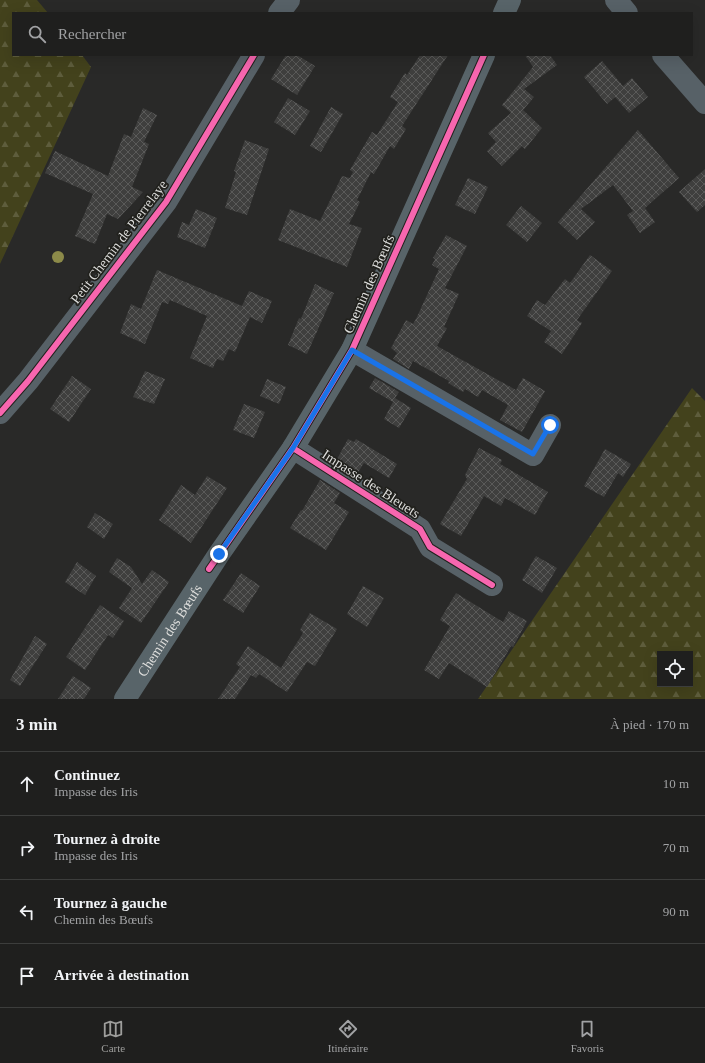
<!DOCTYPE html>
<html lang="fr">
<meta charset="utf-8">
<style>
:root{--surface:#1f1f1e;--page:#272727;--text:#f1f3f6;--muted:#a1a2a4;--line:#3c3d3c;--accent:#9e9e9c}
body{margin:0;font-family:"Times New Roman",serif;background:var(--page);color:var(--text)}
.controls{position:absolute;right:12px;bottom:12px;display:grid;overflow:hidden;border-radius:0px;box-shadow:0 4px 16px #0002}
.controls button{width:36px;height:36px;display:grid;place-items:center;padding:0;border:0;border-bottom:1px solid var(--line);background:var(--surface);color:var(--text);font:20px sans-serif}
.stop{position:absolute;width:12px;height:12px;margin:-9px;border:3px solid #1a73e8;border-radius:50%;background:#fff}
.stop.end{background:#1a73e8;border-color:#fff;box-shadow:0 1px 4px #0008}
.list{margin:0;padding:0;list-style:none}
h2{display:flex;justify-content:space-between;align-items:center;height:52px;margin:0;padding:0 16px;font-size:17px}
h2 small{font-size:13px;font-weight:400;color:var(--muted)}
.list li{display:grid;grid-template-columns:26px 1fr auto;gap:12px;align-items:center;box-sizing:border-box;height:64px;padding:0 16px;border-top:1px solid var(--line)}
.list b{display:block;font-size:15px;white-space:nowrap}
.list p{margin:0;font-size:13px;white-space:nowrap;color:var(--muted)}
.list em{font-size:13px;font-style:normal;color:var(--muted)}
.icon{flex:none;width:22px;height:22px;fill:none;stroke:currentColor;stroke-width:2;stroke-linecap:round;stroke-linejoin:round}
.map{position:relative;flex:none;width:705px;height:699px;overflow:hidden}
.search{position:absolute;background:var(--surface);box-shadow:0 4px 16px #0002;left:12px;right:12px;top:12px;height:44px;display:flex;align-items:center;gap:10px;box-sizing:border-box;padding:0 14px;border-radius:0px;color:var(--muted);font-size:15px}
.sheet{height:308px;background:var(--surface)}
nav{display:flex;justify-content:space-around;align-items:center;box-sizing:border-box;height:56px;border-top:1px solid var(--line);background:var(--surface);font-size:11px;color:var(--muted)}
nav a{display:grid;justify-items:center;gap:2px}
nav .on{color:var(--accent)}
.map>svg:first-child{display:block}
.forest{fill:url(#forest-firs);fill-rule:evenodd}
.building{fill:url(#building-cross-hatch)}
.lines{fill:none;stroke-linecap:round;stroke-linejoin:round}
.street{stroke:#576167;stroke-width:22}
.secondary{stroke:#586469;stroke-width:22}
.cycleway-casing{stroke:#21211d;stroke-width:8}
.cycleway{stroke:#f766af;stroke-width:6}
.tree{fill:#8c8a49}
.route{stroke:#1a73e8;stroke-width:5}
.labels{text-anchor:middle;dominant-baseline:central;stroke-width:3.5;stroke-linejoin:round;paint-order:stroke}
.street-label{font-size:14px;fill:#dddddb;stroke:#21211d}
</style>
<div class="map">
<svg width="705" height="699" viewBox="0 0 705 699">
<defs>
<pattern id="forest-firs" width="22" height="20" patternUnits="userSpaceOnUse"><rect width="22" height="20" fill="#43421c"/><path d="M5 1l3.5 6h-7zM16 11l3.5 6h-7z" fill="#5e5d3c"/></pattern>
<pattern id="building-cross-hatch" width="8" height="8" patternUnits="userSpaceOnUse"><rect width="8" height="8" fill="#3f3f3e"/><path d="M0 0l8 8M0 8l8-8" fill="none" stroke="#5a5a59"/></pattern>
</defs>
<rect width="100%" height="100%" fill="#292928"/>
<path class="forest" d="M0,0h37l11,13h-35v42h69l9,12 -91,197z
M692,388l13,13v298h-227zM660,654h30v30h-30z"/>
<path class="building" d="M286,55h11l18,11 -18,29 -26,-16z
M420,55h28l-46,71 4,3 -12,20 -4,-3 -16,28 -3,-2 -14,28 3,2 -11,22 13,4 -15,39 -69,-27 12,-31 30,12 22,-45 8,2 3,-6 -3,-2 22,-38 5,3 21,-33 -8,-5 15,-24 2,2z
M525,55h25l7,10 -33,24 10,8 -11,13 19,18 -17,21 -3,-3 -20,20 -15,-15 9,-9 -8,-9 23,-20 -9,-8 31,-38z
M602,61l21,25 9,-8 16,19 -19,16 -14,-16 -8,7 -23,-27z
M288,98l22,13 -15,24 -21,-13z
M331,107l12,7 -22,38 -11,-6z
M143,108l14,7 -13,27 5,2 -17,43 11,5 -25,27 -11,-5 -12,30 -20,-8 18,-42 -48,-21 10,-22 53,25 16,-42 7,3z
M638,130l41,48 -34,30 10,14 -15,11 -13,-18 6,-4 -20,-26 -32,24 14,13 -18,18 -19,-18z
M245,140l24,9 -22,66 -22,-7 11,-36 -2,-1z
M705,169v36l-8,7 -18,-20z
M468,178l20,9 -13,27 -20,-9z
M521,206l21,17 -15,19 -21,-17z
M196,209l21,9 -12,30 -28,-11 5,-15 7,3z
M446,235l21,11 -22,42 14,6 -15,33 3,1 -10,18 79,44 7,-12 22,13 -23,41 -22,-12 8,-15 -26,-15 -4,7 -13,-8 -2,3 -15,-9 1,-2 -36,-20 -4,8 -16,-10 4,-6 -6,-5 15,-28 7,4 3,-5 23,-50 -7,-4 3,-6 -2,-1z
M590,255l22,16 -35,49 5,3 -20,31 -18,-12 7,-11 -24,-15 10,-16 8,5 20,-26 5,4z
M157,270l85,36 7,-15 23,10 -10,22 -12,-6 -15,35 -6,-3 -6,12 -6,-2 -4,9 -23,-10 17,-42 -37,-16 -2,4 -6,-2 -17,42 -25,-11 11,-29 10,5z
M315,284l19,9 -27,61 -19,-9 11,-27 2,1z
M145,371l20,8 -11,25 -21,-7z
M72,376l19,13 -22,33 -19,-13z
M375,378l24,14 -4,6 16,10 -12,20 -15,-9 9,-17 -24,-14z
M267,379l19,8 -7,17 -19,-8z
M244,404l21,8 -11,26 -21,-8z
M348,439l6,3 2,-3 41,25 -8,14 -25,-15 -7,11 -21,-13z
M479,448l23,12 -2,4 48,28 -13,23 -30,-17 -4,8 -17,-10 -23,40 -21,-12 27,-45 -2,-4z
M605,449l26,15 -8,13 -5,-4 -14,24 -20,-11z
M207,476l20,12 -36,55 -32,-23 22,-35 14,10z
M320,480l20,13 -6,10 15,9 -23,38 -36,-22 11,-18 1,1z
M95,513l18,11 -9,15 -17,-12z
M536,556l21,12 -15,25 -20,-13z
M117,558l14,9 11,17 10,-14 17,12 -28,41 -22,-15 13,-20 -23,-16z
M77,562l19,14 -11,19 -20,-13z
M241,573l19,13 -17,27 -20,-13z
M363,586l21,12 -17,29 -20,-13z
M456,593l47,29 6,-11 18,10 -14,26 -2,-1 -24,41 -38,-24 -10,16 -15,-9 26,-44 -10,-6z
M100,605l24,16 -11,17 -5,-3 -23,35 -19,-13z
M310,613l27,16 -22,37 -8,-4 -20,30 -28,-18 -3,4 -5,-3 -16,24h-17l22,-32 -4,-3 12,-18 33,22 22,-35 -3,-3z
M35,636l12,8 -27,42 -10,-6z
M73,676l18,12 -7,11h-26z"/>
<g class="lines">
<path class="street" d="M616,0l11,13
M279,13l10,-13
M663,55l42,48
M352,350l181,105 17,-30
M0,413l28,-32 138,-179 88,-147
M293,448l127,81 10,18 62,38"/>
<g class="secondary">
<path d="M504,13l6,-13"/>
<path id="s1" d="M125,699l94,-145 74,-106 59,-98 132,-295"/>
</g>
<g class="cycleway-casing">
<path id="cycleway" d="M0,413l28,-32 138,-179 88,-147
M293,448l127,81 10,18 62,38
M209,569l84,-121 59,-98 132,-295"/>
</g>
<use href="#cycleway" class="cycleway"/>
</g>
<circle class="tree" cx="58" cy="257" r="6"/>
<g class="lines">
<path class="route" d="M219,554l74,-106 59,-98 181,104 17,-29"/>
</g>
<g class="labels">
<g class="street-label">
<text transform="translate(119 242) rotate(-53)">Petit Chemin de Pierrelaye</text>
<text transform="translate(369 284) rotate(-66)">Chemin des Bœufs</text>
<text transform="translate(371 484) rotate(33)">Impasse des Bleuets</text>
<text stroke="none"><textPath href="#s1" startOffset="82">Chemin des Bœufs</textPath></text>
</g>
</g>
</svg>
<div class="controls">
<button><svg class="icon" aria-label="locate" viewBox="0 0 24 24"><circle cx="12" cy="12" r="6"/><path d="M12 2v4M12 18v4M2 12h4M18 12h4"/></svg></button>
</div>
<div class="stop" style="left:550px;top:425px"></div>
<div class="stop end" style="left:219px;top:554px"></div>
<div class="search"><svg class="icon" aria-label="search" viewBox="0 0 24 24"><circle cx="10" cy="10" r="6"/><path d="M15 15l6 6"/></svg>Rechercher</div>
</div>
<section class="sheet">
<h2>3 min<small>À pied · 170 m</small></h2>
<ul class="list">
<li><svg class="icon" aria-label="ahead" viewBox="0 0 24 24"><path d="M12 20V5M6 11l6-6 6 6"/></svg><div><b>Continuez</b><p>Impasse des Iris</p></div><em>10 m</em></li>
<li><svg class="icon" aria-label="right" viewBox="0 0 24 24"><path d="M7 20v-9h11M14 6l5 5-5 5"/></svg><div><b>Tournez à droite</b><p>Impasse des Iris</p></div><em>70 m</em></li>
<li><svg class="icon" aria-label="left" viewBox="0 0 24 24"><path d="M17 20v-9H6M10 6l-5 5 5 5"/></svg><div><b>Tournez à gauche</b><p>Chemin des Bœufs</p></div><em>90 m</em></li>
<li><svg class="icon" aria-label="arrive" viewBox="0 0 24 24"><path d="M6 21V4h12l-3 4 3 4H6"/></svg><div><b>Arrivée à destination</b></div></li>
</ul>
</section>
<nav>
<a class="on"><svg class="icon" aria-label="map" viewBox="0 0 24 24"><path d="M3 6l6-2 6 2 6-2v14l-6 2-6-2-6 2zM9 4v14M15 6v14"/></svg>Carte</a>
<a><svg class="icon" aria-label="directions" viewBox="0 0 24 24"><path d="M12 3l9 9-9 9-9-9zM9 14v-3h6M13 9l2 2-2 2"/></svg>Itinéraire</a>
<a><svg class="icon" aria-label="saved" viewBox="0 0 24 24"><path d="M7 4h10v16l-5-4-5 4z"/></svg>Favoris</a>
</nav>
